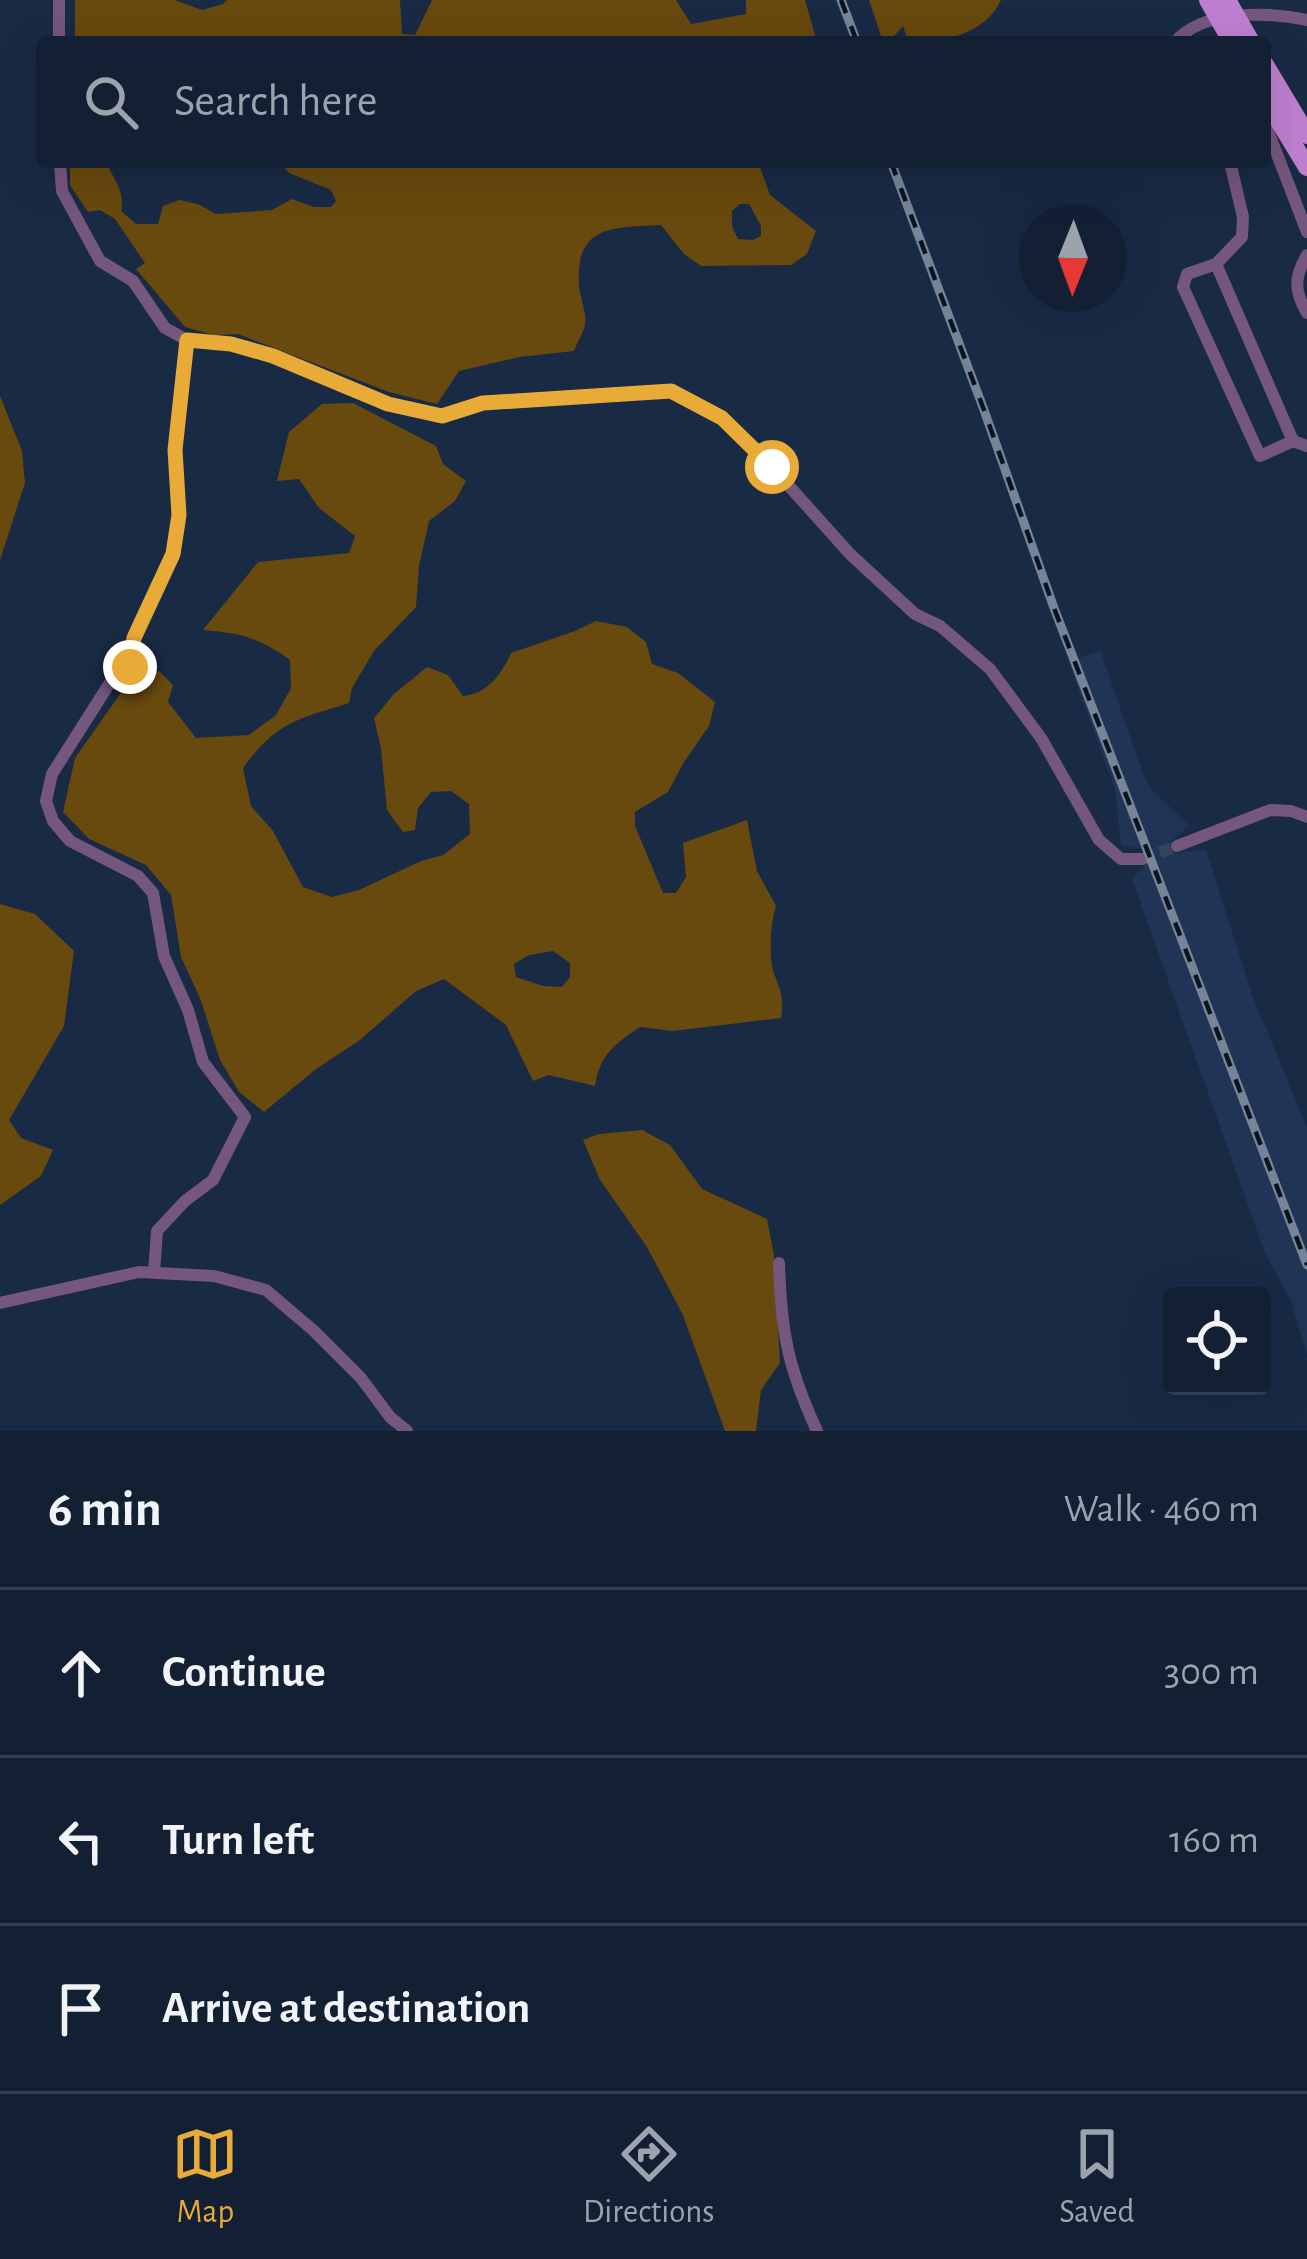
<!DOCTYPE html>
<meta charset="utf-8">
<style>
:root{--surface:#132034;--page:#202d40;--text:#f1f3f6;--muted:#9da3ac;--line:#323e4f;--accent:#e9ab38}
body{margin:0;font-family:"Alegreya Sans",sans-serif;background:var(--page);color:var(--text)}
.controls{position:absolute;right:36px;bottom:36px;display:grid;overflow:hidden;border-radius:12px;box-shadow:0 12px 48px #0002}
.controls button{width:108px;height:108px;display:grid;place-items:center;padding:0;border:0;border-bottom:3px solid var(--line);background:var(--surface);color:var(--text);font:60px sans-serif}
.compass{position:absolute;left:1019px;top:204px;width:108px;height:108px;border-radius:50%;background:var(--surface);box-shadow:0 12px 48px #0002;rotate:181deg}
.stop{position:absolute;width:36px;height:36px;margin:-27px;border:9px solid #e9ab38;border-radius:50%;background:#fff}
.stop.end{background:#e9ab38;border-color:#fff;box-shadow:0 3px 12px #0008}
.list{margin:0;padding:0;list-style:none}
h2{display:flex;justify-content:space-between;align-items:center;height:156px;margin:0;padding:0 48px;font-size:51px}
h2 small{font-size:39px;font-weight:400;color:var(--muted)}
.list li{display:grid;grid-template-columns:78px 1fr auto;gap:36px;align-items:center;box-sizing:border-box;height:168px;padding:0 48px;border-top:3px solid var(--line)}
.list b{display:block;font-size:45px;white-space:nowrap}
.list em{font-size:39px;font-style:normal;color:var(--muted)}
.icon{flex:none;width:66px;height:66px;fill:none;stroke:currentColor;stroke-width:2;stroke-linecap:round;stroke-linejoin:round}
.map{position:relative;flex:none;width:1307px;height:1431px;overflow:hidden}
.search{position:absolute;background:var(--surface);box-shadow:0 12px 48px #0002;left:36px;right:36px;top:36px;height:132px;display:flex;align-items:center;gap:30px;box-sizing:border-box;padding:0 42px;border-radius:12px;color:var(--muted);font-size:45px}
.sheet{height:660px;background:var(--surface)}
nav{display:flex;justify-content:space-around;align-items:center;box-sizing:border-box;height:168px;border-top:3px solid var(--line);background:var(--surface);font-size:33px;color:var(--muted)}
nav a{display:grid;justify-items:center;gap:6px}
nav .on{color:var(--accent)}
.map>svg:first-child{display:block}
.built{fill:#203455}
.green{fill:#68490e;fill-rule:evenodd}
.lines{fill:none;stroke-linecap:round;stroke-linejoin:round}
.minor-tunnel{stroke:#34445e;stroke-width:12;stroke-dasharray:12 6;stroke-linecap:butt}
.minor{stroke:#75567d;stroke-width:12}
.primary{stroke:#be7fd0;stroke-width:18}
.rail-casing{stroke:#76849a;stroke-width:9}
.rail{stroke:#0b131f;stroke-width:4.5;stroke-dasharray:14;stroke-linecap:butt}
.route{stroke:#e9ab38;stroke-width:15}
</style>
<div class="map">
<svg width="1307" height="1431" viewBox="0 0 1307 1431">
<rect width="100%" height="100%" fill="#192a45"/>
<path class="built" d="M1100,650l45,129 8,12 36,34 -18,17 4,11 31,-4 46,146 55,132v229l-16,-55 -26,-48 -133,-374 14,-15 -5,-15 -20,-4 -6,-56 -46,-126z"/>
<path class="green" d="M75,0h100l27,10 21,-6 4,-4h173l2,34 13,1 17,-35h244l15,24 55,-10v-14h59l12,42h-742z
M869,0h132c-16,35 -58,42 -93,42l-5,-16 -14,16h-6z
M70,162h36c7,16 20,31 15,49l15,13h22l5,-18 16,-6 19,4 18,10 56,-4 20,-11 22,8h17l5,-6 -5,-11 -42,-17 -9,-11h478l12,33 46,36 -9,23 -16,11 -90,1 -17,-12 -23,-29c-49,3 -86,-1 -82,61 1,12 8,27 6,38 -1,8 -8,19 -11,27l-54,6 -61,14 -22,33 -48,-12 -151,-58 -24,1 -29,-8 -49,-58 9,-6 -30,-44 -15,-9 -12,2 -18,-27zM740,204h9l12,22v10l-8,4 -15,-1 -6,-13v-15z
M0,396l22,55 3,32 -25,77z
M353,403l83,43 7,18 23,17 -11,20 -26,20 -10,45 -3,41 -42,44 -22,37 -3,15c-51,16 -73,19 -106,65l8,38 22,25 30,56 29,10 27,-7 62,-29 22,-6 27,-21 -1,-30 -18,-13 -20,1 -13,16 -3,22 -12,2 -16,-22 -6,-61 -7,-31 20,-24 33,-27 21,8 15,21c25,-3 38,-21 48,-43l64,-22 21,-10 31,6 19,15 6,22 26,9 37,29 -6,24 -25,36 -16,30 -33,20v14l28,67h13l10,-16 -3,-34 64,-23 10,51 19,35c-5,17 -6,33 -5,51 1,24 15,29 10,61l-108,13 -33,-4c-25,17 -40,27 -45,59l-46,-11 -16,6 -27,-56 -62,-46 -28,12 -56,49 -44,29 -52,43 -25,-20 -19,-32 -20,-62 -19,-41 -10,-62 -25,-30 -57,-26 -26,-27 12,-54 57,-81 27,-6 14,14 -5,17 28,36 53,-3 27,-20 15,-27 -1,-28c-30,-22 -49,-27 -87,-30l55,-68 91,-9 6,-17 -36,-28 -20,-29 -22,2 12,-49 33,-28zM553,951l17,12v14l-8,10 -19,-1 -27,-9 -2,-13 15,-9z
M0,904l35,10 39,37 -10,75 -55,94 12,18 32,12 -12,26 -41,29z
M642,1130l28,15 32,44 65,30 7,36 6,108 -19,27 -5,41h-31l-42,-116 -36,-68 -47,-67 -17,-40 16,-6z"/>
<g class="lines">
<path class="minor-tunnel" d="M1143,859l34,-13"/>
<path class="minor" d="M59,42v-42
M1175,42c28,-33 94,-30 132,-22
M1271,109l-3,22 39,101
M60,162l2,29 38,70 33,20 32,47 22,12 44,3 42,12 115,49 54,12 41,-13 188,-12 51,27 50,49 78,87 65,60 25,12 50,43 51,69 58,102 22,19h22
M1230,162l13,55 -1,20 -26,27 77,177 14,5
M1307,255c-13,22 -13,36 0,58
M1216,264l-29,10 -4,13 77,169 33,-15
M1177,846l93,-36 21,1 16,6
M779,1263c2,69 9,105 38,168
M154,1273l3,-42 28,-30 28,-21 32,-63 -42,-55 -15,-52 -24,-54 -11,-63 -15,-17 -68,-35 -17,-20 -7,-20 6,-27 59,-93 19,-15 4,-28 39,-84 6,-39 -4,-65 12,-110
M0,1303l139,-31 75,4 52,14 48,41 47,47 29,39 17,14"/>
<path class="primary" d="M1208,0l24,42
M1227,0l24,42
M1265,65l42,70
M1265,98l42,69"/>
<g class="rail-casing">
<path id="rail" d="M841,0l16,42
M891,162l93,248 70,198 253,657"/>
</g>
<use href="#rail" class="rail"/>
</g>
<g class="lines">
<path class="route" d="M130,667l4,-29 39,-84 6,-39 -4,-65 12,-110 44,4 42,12 115,48 54,12 41,-13 188,-12 51,27 50,49"/>
</g>
</svg>
<div class="controls">
<button><svg class="icon" aria-label="locate" viewBox="0 0 24 24"><circle cx="12" cy="12" r="6"/><path d="M12 2v4M12 18v4M2 12h4M18 12h4"/></svg></button>
</div>
<svg class="compass" viewBox="-18 -18 36 36"><path d="M0-13l5 13h-10z" fill="#e53935"/><path d="M0 13l5-13h-10z" fill="#9da3ac"/></svg>
<div class="stop" style="left:772px;top:467px"></div>
<div class="stop end" style="left:130px;top:667px"></div>
<div class="search"><svg class="icon" aria-label="search" viewBox="0 0 24 24"><circle cx="10" cy="10" r="6"/><path d="M15 15l6 6"/></svg>Search here</div>
</div>
<section class="sheet">
<h2>6 min<small>Walk · 460 m</small></h2>
<ul class="list">
<li><svg class="icon" aria-label="ahead" viewBox="0 0 24 24"><path d="M12 20V5M6 11l6-6 6 6"/></svg><div><b>Continue</b></div><em>300 m</em></li>
<li><svg class="icon" aria-label="left" viewBox="0 0 24 24"><path d="M17 20v-9H6M10 6l-5 5 5 5"/></svg><div><b>Turn left</b></div><em>160 m</em></li>
<li><svg class="icon" aria-label="arrive" viewBox="0 0 24 24"><path d="M6 21V4h12l-3 4 3 4H6"/></svg><div><b>Arrive at destination</b></div></li>
</ul>
</section>
<nav>
<a class="on"><svg class="icon" aria-label="map" viewBox="0 0 24 24"><path d="M3 6l6-2 6 2 6-2v14l-6 2-6-2-6 2zM9 4v14M15 6v14"/></svg>Map</a>
<a><svg class="icon" aria-label="directions" viewBox="0 0 24 24"><path d="M12 3l9 9-9 9-9-9zM9 14v-3h6M13 9l2 2-2 2"/></svg>Directions</a>
<a><svg class="icon" aria-label="saved" viewBox="0 0 24 24"><path d="M7 4h10v16l-5-4-5 4z"/></svg>Saved</a>
</nav>
